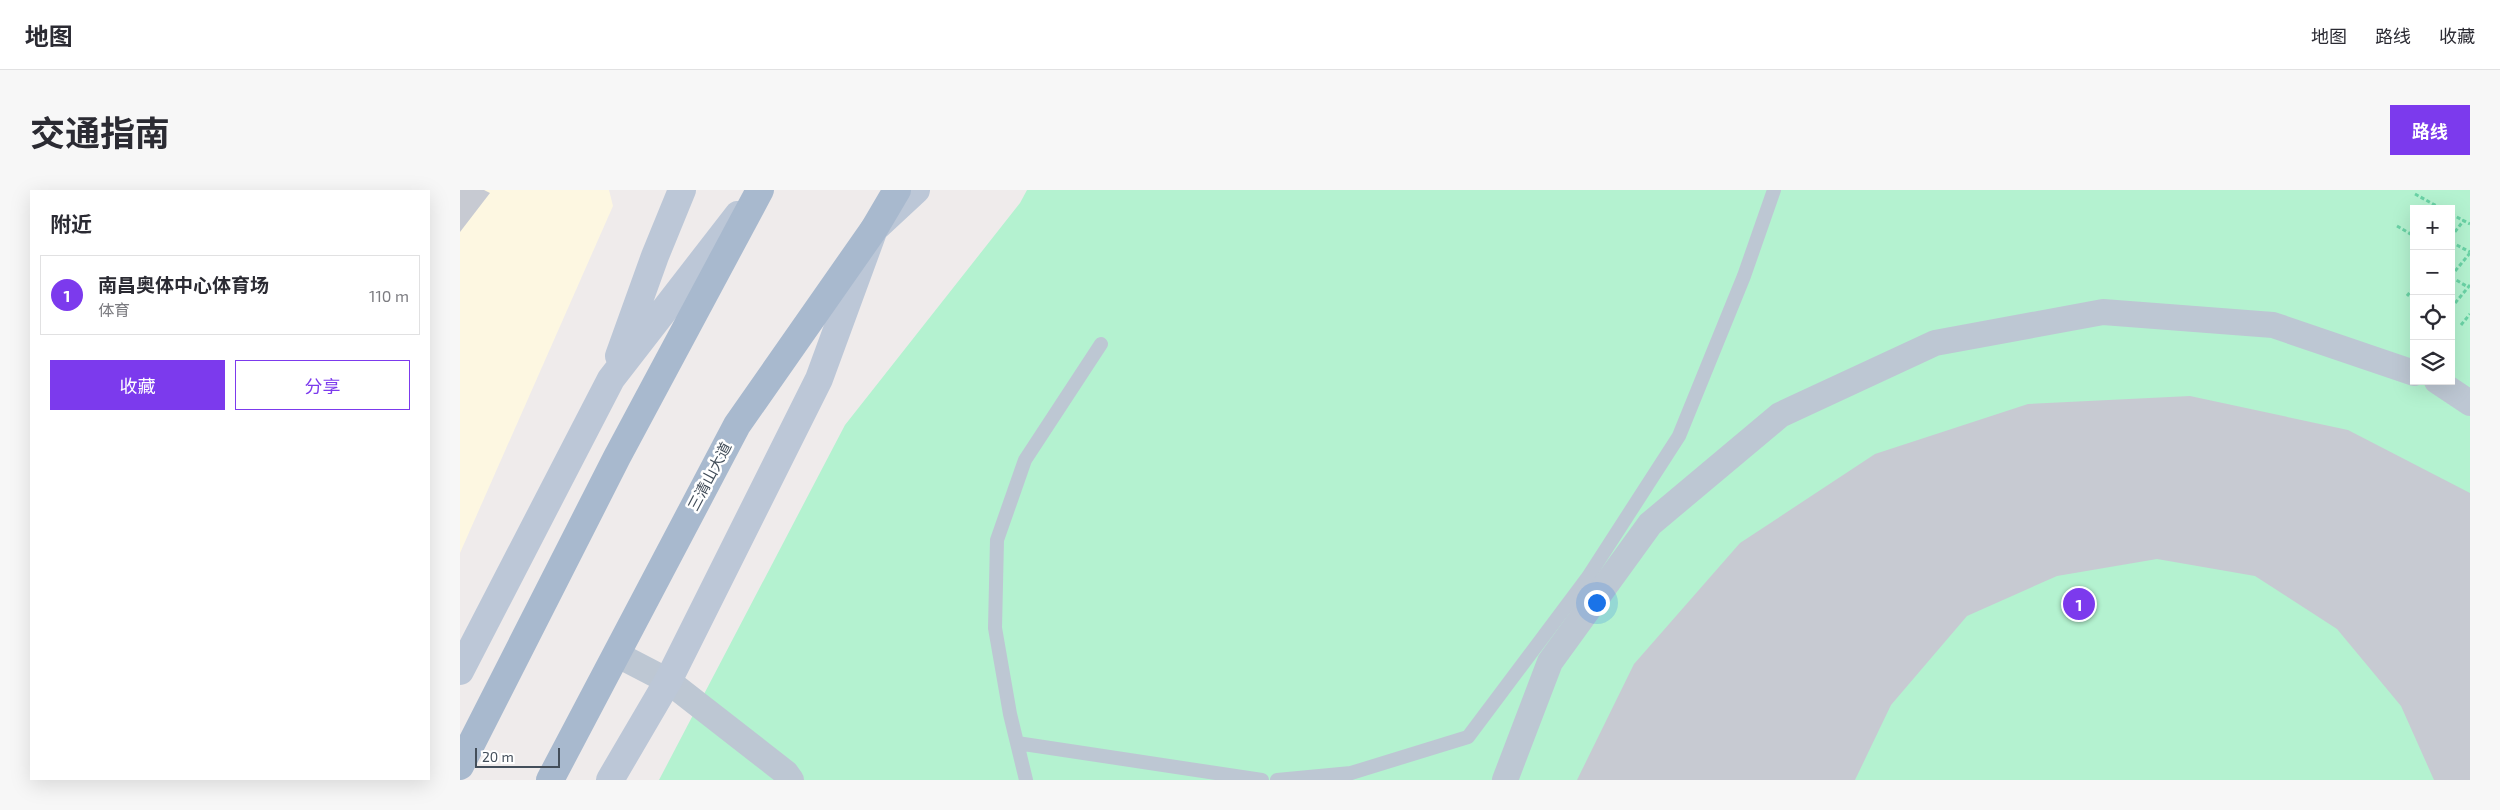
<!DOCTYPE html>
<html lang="zh">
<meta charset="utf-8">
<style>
:root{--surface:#fff;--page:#f7f7f7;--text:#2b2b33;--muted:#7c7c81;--line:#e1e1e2;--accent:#7c3aed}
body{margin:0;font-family:"Exo 2","Noto Sans SC",sans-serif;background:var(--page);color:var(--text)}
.controls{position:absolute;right:15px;top:15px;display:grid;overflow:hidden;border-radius:0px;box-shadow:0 5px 20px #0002}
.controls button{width:45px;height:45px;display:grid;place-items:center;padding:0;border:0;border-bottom:1px solid var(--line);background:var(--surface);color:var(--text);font:25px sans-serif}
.scale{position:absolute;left:15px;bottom:12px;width:85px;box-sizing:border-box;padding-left:5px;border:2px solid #434e5a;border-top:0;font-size:14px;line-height:18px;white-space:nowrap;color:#434e5a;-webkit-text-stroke:4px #fff;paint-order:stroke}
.you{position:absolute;left:1136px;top:412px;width:18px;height:18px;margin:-12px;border:4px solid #fff;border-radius:50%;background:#1a73e8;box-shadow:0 0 0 8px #1a73e833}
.badge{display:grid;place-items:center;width:32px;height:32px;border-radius:50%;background:var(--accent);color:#fff;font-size:16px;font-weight:700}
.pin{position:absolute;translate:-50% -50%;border:2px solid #fff;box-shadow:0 1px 5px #0006}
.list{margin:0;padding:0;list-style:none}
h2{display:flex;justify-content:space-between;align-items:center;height:65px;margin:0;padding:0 20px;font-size:21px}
h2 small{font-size:16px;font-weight:400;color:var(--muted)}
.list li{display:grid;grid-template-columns:32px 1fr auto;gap:15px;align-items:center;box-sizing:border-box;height:80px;margin:0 10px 10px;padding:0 10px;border:1px solid var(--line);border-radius:0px}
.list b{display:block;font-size:19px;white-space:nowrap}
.list p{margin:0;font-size:16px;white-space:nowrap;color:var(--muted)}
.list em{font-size:16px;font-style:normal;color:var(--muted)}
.actions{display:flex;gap:10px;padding:15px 20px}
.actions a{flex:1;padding:11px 0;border:1px solid var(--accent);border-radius:0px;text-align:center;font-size:18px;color:var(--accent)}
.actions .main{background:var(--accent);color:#fff}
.icon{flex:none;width:28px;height:28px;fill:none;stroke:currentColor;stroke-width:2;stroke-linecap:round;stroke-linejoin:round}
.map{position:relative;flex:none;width:2010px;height:590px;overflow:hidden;border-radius:0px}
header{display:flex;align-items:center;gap:30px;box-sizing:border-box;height:70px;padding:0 25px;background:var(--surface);border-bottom:1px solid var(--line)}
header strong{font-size:24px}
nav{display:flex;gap:28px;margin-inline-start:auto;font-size:18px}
.intro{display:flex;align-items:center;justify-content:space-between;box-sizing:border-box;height:120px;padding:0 30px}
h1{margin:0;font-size:35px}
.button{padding:12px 22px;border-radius:0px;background:var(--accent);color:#fff;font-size:18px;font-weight:700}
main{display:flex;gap:30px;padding:0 30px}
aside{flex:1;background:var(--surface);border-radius:0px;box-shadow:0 5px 20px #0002}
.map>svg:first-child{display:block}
.commercial{fill:#fdf7e1}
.green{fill:#b4f2d0;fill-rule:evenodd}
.building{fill:#c7cad2}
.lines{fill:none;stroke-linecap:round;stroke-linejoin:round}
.path{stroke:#6ad2a5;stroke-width:3;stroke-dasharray:4 2.5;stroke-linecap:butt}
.service{stroke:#bdc7d3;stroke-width:14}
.minor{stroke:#bdc7d3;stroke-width:26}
.secondary{stroke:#bcc7d7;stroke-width:28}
.primary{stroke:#a8b9ce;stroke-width:28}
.path-bridge{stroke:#6ad2a5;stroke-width:3;stroke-dasharray:4 2.5;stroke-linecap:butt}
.labels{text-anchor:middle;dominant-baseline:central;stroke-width:5;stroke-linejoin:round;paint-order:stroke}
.street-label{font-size:15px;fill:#434e5a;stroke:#fff}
</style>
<header>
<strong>地图</strong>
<nav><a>地图</a><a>路线</a><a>收藏</a></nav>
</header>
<div class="intro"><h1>交通指南</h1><a class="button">路线</a></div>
<main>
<aside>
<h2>附近<small></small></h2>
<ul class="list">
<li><span class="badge">1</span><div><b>南昌奥体中心体育场</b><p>体育</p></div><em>110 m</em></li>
</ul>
<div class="actions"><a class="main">收藏</a><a>分享</a></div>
</aside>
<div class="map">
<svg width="2010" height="590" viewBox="0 0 2010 590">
<rect width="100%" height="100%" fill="#efebeb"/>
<path class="commercial" d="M0,0h149l4,16 -153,347z"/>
<path class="green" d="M567,0h1443v590h-1811l186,-355 175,-222zM1954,19h37v172h-37z"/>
<path class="building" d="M0,0h24l6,3 -30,39z
M1730,206l158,34 122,63v287h-36l-33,-74 -64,-77 -82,-53 -98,-17 -100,17 -90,40 -76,89 -36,75h-278l57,-116 106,-121 135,-89 153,-50z"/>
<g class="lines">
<path class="path" d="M1955,4l27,15
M1991,24l19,10
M1937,36l17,10
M1991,52l19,10
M1991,86l19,-23
M1991,87l17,10
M1947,106l7,-9
M1991,118l19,-23
M2001,135l9,-11"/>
<path class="service" d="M557,553l245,37
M566,590l-16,-66 -15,-86 2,-88 28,-80 76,-116
M817,590l74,-7 117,-36 120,-160 91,-141 65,-160 30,-86"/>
<path class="minor" d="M1977,191l33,22
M156,464l52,27 118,92 5,7
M1045,590l45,-118 100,-138 130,-109 155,-72 168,-31 170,13 141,48"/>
<path class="secondary" d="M159,166l36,-100 27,-66
M0,481l151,-292 127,-164
M150,590l58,-99 151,-302 55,-150 42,-39"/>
<path class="primary" d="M0,576l157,-309 143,-267
M90,590l187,-355 137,-196 23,-39"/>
<path class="path-bridge" d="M1991,47l13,-17"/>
</g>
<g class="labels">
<g class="street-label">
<text transform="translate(249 286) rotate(-62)">三清山大道</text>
</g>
</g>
</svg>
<div class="controls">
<button>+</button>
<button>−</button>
<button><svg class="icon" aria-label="locate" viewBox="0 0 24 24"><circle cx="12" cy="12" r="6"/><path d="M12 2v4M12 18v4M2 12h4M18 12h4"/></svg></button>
<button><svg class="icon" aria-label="layers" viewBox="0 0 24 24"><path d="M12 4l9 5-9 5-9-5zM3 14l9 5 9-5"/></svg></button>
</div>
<div class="scale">20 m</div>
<div class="you"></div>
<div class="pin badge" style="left:1619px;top:414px">1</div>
</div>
</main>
